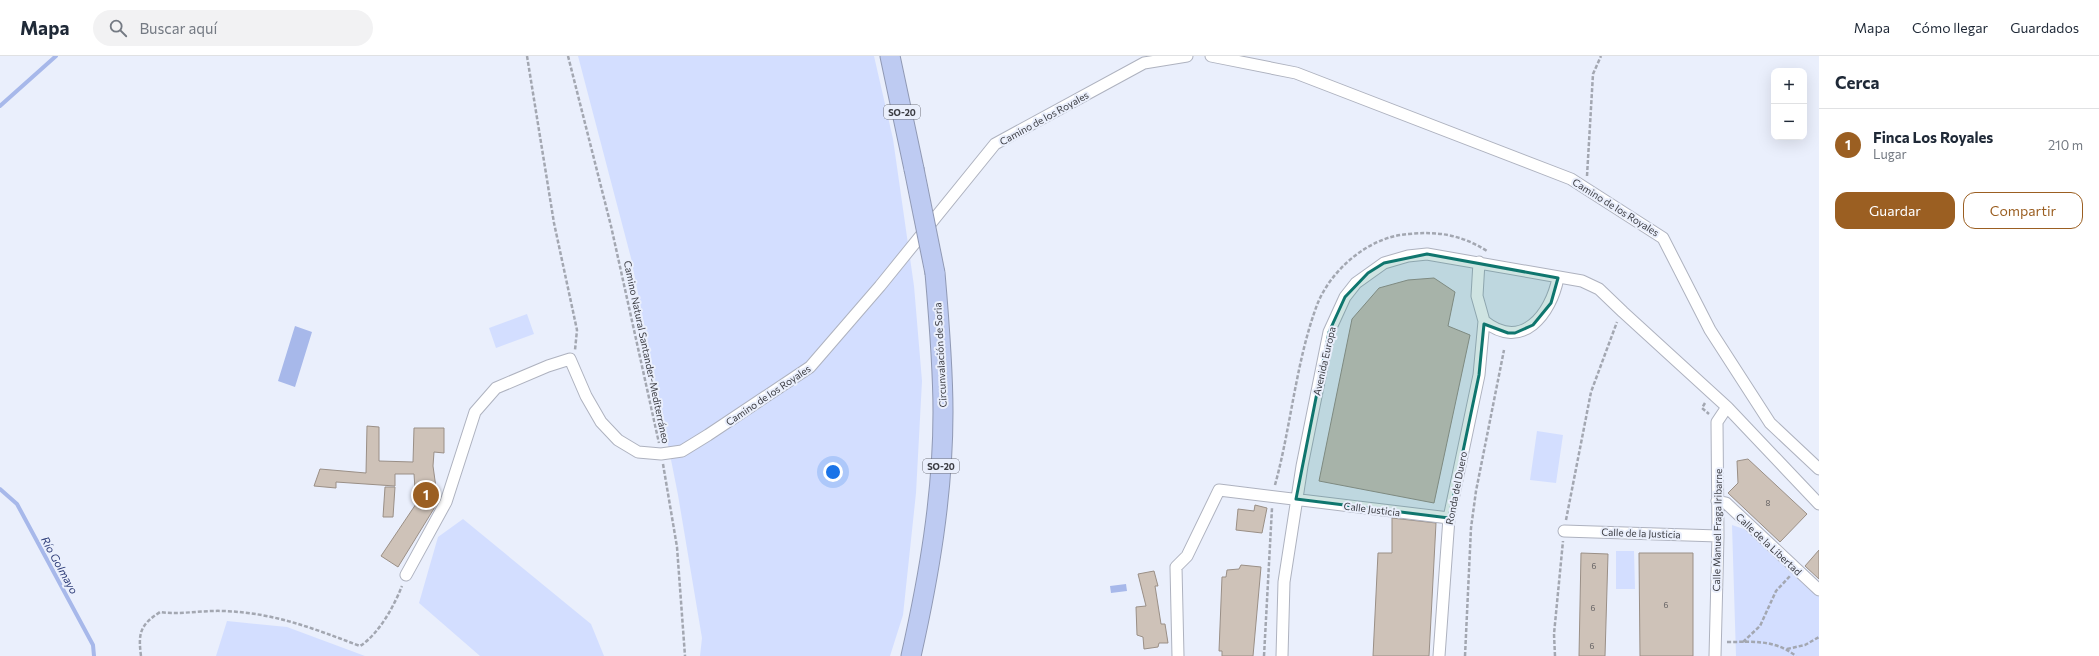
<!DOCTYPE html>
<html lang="es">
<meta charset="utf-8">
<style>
:root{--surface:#fff;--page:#f2f2f3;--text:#1f2937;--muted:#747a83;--line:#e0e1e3;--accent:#9b5f22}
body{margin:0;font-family:Commissioner,sans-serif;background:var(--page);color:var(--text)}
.controls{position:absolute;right:12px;top:12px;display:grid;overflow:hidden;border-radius:8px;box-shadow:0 4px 16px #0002}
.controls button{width:36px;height:36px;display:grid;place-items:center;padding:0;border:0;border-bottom:1px solid var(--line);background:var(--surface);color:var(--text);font:20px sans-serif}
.you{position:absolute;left:833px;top:416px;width:14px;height:14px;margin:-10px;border:3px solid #fff;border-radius:50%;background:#1a73e8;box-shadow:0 0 0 6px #1a73e833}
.badge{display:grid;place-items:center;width:26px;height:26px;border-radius:50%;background:var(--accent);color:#fff;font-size:13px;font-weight:700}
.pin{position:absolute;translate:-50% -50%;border:2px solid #fff;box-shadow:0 1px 4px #0006}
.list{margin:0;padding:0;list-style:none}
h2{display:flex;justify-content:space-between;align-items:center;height:52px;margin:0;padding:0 16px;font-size:17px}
h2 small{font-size:13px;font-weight:400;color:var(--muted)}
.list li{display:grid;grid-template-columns:26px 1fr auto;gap:12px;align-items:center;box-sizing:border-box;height:72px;padding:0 16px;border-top:1px solid var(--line)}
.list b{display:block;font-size:15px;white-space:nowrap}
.list p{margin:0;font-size:13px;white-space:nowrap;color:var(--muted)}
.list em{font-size:13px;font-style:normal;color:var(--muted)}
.actions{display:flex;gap:8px;padding:12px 16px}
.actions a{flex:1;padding:9px 0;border:1px solid var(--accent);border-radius:12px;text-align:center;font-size:14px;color:var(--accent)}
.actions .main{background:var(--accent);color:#fff}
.icon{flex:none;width:22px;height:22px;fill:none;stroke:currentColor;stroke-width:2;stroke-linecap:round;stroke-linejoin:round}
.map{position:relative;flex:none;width:1819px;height:600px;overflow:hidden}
header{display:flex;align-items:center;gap:24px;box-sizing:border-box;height:56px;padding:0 20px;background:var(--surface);border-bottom:1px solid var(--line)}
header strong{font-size:19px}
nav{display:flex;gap:22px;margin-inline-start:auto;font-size:14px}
.search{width:280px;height:36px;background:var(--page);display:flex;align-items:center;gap:10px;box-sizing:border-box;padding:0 14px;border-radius:22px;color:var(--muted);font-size:15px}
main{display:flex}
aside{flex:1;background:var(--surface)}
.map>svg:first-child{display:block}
.green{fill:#d3deff}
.water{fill:#a7b8ea}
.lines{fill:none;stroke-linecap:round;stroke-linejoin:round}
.stream{stroke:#a7b8ea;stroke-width:4}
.building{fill:#cec2b8;stroke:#9a8f86}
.street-casing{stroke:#aeb2bf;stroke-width:13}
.highway-casing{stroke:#9099b4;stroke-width:21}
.path{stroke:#a3a7b1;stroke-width:2.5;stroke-dasharray:4 2;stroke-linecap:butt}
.street{stroke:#fff;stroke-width:11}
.highway{stroke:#becbf2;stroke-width:19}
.highway-bridge-casing{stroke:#9099b4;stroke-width:21;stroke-linecap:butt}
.highway-bridge{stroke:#becbf2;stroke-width:19}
.marked{fill:#0f766e;fill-opacity:0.2;stroke:#0f766e;stroke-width:3;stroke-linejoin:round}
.labels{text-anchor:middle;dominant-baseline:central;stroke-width:4;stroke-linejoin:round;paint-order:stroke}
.number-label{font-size:8px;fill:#605e60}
.shield{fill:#eaeffc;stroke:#70727a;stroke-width:1}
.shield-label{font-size:9px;font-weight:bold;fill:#3b3c42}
.street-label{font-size:10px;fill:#3b3c42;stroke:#eaeffc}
.water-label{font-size:11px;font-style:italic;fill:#2c3b77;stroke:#eaeffc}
</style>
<header>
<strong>Mapa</strong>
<div class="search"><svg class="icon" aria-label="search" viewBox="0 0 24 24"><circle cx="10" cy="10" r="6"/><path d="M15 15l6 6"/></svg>Buscar aquí</div>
<nav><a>Mapa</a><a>Cómo llegar</a><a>Guardados</a></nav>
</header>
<main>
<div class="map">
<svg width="1819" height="600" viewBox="0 0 1819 600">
<rect width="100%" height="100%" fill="#eaeffc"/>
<path class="green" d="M578,0h296l19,83 21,147 8,95 -6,112 -13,122 -13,41h-190l2,-18 -24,-143 -47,-237z
M527,258l7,20 -38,14 -7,-20z
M1537,375l26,4 -7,48 -26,-3z
M463,463l128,105 13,32h-124l-61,-53 19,-66z
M1732,469l15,5 72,67v59h-83z
M1616,495h18l1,38h-19z
M227,565l60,6 78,29h-149z"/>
<path class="water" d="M295,270l17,6 -17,55 -17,-6z
M1126,528l1,7 -16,2 -1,-7z"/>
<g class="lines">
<path class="stream" d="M0,50l56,-50
M0,433l17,15 76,141 1,11"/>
</g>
<path class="building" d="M1434,222l21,14 -7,34 22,9 -36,168 -115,-22 33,-162 27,-31 29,-8z
M367,370l12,1v34l34,1 1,-34h30v25l-10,-1 -1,14 5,36 -40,65 -17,-11 35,-52 -2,-30h-19v12l-59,-4v6l-22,-2 6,-17 46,4z
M1748,403l59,55 -27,28 -52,-49 10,-10 -1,-22z
M385,431h10l-2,30h-10z
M1255,449l12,3 -5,25 -26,-3 2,-21 16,2z
M1392,462l44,5 -7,133h-56l5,-103h14z
M1819,494v29l-14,-13z
M1581,497l27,1 -3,102h-26z
M1639,497h54v103h-53z
M1241,509l20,2 -8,89h-31v-5h-3l3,-74h4l1,-7 12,-1z
M1154,515l4,15h-3l6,38h4l3,19h-9l-1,4 -14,2 -1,-12 -6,-2 -1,-28 10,-1 -8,-32z"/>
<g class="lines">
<g class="street-casing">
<path id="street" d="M1211,0l85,17 275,106 92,59 47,92 60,93 49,46
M1484,265c38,31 67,-7 74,-43
M1717,445l9,2 93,87
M1564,475l154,5
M406,519l40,-73 29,-90 21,-24 52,-22 22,-7 16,37 15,26 17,18 20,12 23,2 21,-3 26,-16 102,-68 70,-81 115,-142 149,-81 43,-7
M1178,600l-2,-89 11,-11 32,-66 230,28
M1282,600l2,-74 18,-116 27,-134 16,-35 11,-14 28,-20 24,-7 19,-2 155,27 17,8 24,23 104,95 92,97
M1439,600l10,-138 30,-143 5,-54 -7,-25 2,-34
M1715,600l3,-120 -1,-114 10,-15"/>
</g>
<g class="highway-casing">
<path id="highway" d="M890,0l24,113
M911,600c18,-80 32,-161 32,-244 0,-46 -4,-93 -8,-139"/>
</g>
<path class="path" d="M527,0l27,167 23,107 -2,20
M568,0l43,170 48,217
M1587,120l6,-102 8,-18
M1705,347l-3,5 7,6
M663,408l14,83 8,109
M1275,429c16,-58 21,-124 42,-180 14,-36 53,-69 92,-71 29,-3 53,1 78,17
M1566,464l25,-128 26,-70
M1727,586c26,0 47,-3 69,14
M1743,586l17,-16 16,-35 14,-15
M1787,593l18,-4 14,-8
M141,600c-3,-23 -1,-31 19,-44 21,3 42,-2 64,-1 51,2 88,17 136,35 19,-12 34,-40 42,-60
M1264,600l8,-148
M1465,600l6,-128 5,-37 28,-141
M1555,600l-1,-22 9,-93"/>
<use href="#street" class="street"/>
<use href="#highway" class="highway"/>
<g class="highway-bridge-casing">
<path id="highway-bridge" d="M914,113l21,104"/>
</g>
<use href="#highway-bridge" class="highway-bridge"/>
</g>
<path class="marked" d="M1427,198l131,24 -7,25 -18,22 -18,8h-7l-24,-9 -5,51 -30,143 -153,-19 33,-167 16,-35 23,-24 16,-10z"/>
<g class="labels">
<g class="number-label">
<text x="1768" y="447">8</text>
<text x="1594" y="510">6</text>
<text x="1666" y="549">6</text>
<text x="1593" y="552">6</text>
<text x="1592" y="590">6</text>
</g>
<g class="shield">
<rect x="884" y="49" width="36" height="14" rx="3"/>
<rect x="923" y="403" width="36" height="14" rx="3"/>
</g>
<g class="shield-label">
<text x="902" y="56">SO-20</text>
<text x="941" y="410">SO-20</text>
</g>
<g class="street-label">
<text transform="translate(1044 62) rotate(-29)">Camino de los Royales</text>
<text transform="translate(1616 151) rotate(32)">Camino de los Royales</text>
<text transform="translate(647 296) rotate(78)">Camino Natural Santander-Mediterráneo</text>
<text transform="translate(940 299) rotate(-93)">Circunvalación de Soria</text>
<text transform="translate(1324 305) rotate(-77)">Avenida Europa</text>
<text transform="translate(768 339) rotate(-34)">Camino de los Royales</text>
<text transform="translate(1456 432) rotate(-79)">Ronda del Duero</text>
<text transform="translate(1372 453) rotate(7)">Calle Justicia</text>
<text transform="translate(1717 474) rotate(-89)">Calle Manuel Fraga Iribarne</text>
<text transform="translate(1641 477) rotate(2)">Calle de la Justicia</text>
<text transform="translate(1769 488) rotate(43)">Calle de la Libertad</text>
</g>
<g class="water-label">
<text transform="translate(60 509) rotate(61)">Río Golmayo</text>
</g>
</g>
</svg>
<div class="controls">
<button>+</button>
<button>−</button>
</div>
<div class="you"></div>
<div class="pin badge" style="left:426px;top:439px">1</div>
</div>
<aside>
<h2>Cerca<small></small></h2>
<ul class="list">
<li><span class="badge">1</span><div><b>Finca Los Royales</b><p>Lugar</p></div><em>210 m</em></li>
</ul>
<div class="actions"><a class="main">Guardar</a><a>Compartir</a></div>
</aside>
</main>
